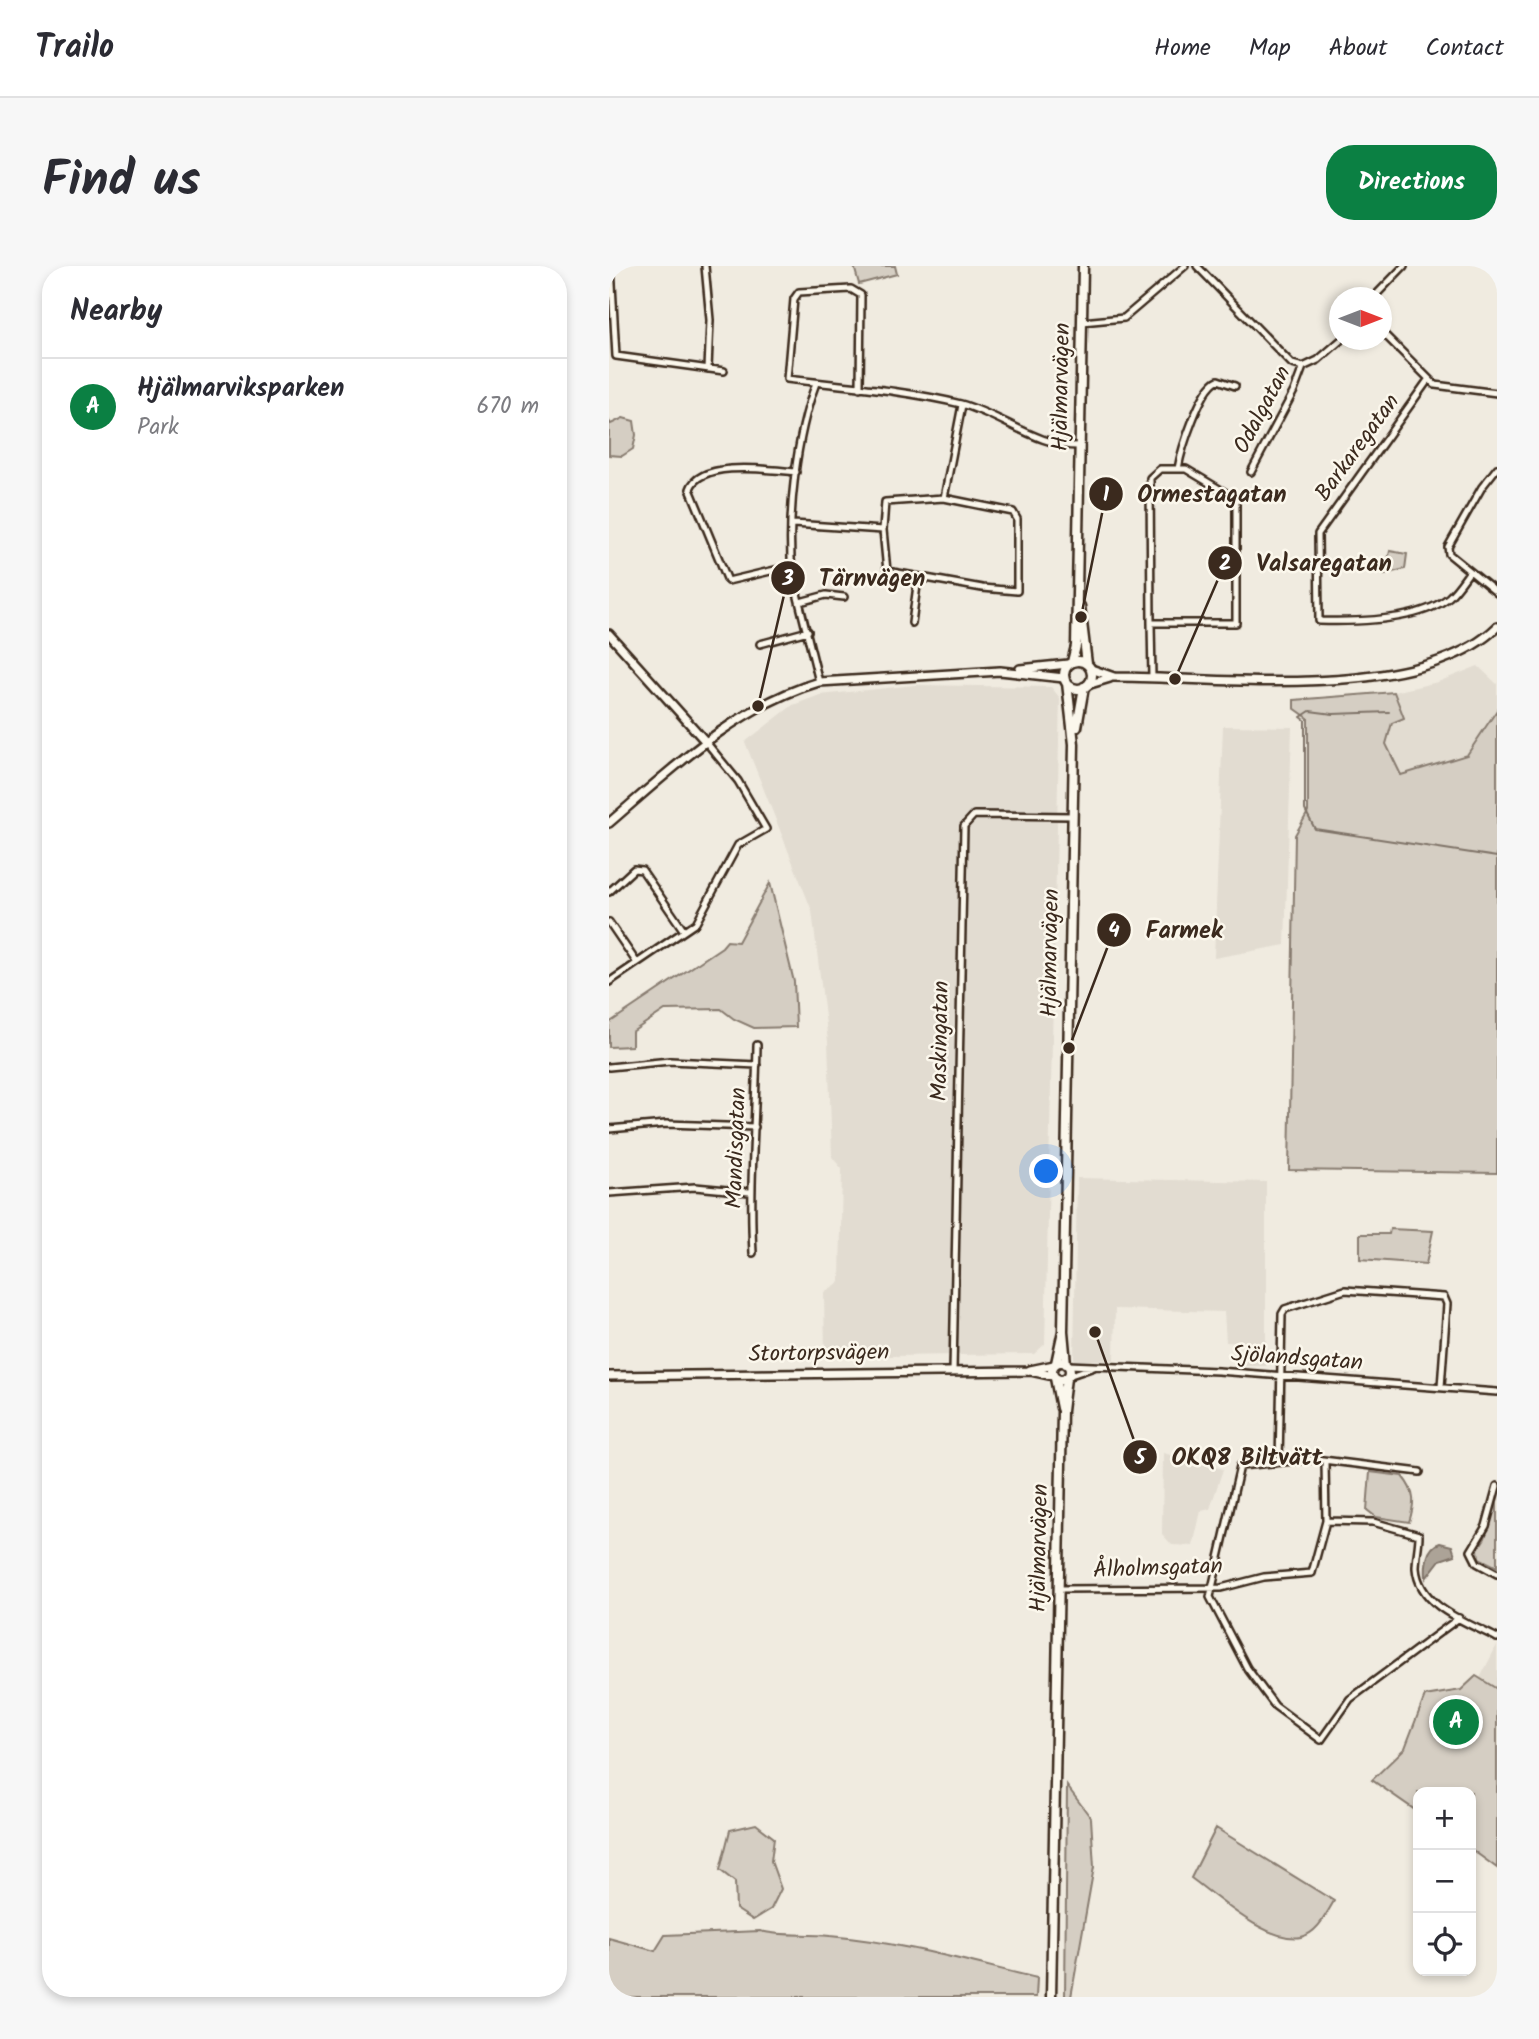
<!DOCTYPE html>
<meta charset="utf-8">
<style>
:root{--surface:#fff;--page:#f7f7f7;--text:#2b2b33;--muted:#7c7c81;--line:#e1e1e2;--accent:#0b8043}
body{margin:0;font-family:Kalam,sans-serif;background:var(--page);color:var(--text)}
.controls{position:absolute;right:21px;bottom:21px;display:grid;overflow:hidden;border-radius:14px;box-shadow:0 4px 10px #0003}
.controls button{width:63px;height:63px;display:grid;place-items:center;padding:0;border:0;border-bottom:2px solid var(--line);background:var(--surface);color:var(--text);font:35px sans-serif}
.compass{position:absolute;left:720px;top:21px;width:63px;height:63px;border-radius:50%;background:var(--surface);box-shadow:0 4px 10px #0003;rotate:90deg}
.you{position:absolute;left:438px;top:906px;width:24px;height:24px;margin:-18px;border:5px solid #fff;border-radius:50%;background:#1a73e8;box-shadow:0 0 0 10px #1a73e833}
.badge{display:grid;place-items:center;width:46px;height:46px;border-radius:50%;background:var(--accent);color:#fff;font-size:23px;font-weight:700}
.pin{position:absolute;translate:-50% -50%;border:4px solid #fff;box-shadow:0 2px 7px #0006}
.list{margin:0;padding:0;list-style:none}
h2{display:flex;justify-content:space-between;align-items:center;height:91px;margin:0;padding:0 28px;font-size:30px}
h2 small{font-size:23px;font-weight:400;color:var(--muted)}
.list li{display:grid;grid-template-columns:46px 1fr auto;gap:21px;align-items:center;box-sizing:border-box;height:98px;padding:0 28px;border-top:2px solid var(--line)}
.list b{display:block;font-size:26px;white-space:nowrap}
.list p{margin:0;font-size:23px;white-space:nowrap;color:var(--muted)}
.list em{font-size:23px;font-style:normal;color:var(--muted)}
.icon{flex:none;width:38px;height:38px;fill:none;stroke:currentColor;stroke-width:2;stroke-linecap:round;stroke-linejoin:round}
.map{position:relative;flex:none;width:888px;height:1731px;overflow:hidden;border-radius:28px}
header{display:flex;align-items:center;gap:42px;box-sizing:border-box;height:98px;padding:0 35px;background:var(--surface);border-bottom:2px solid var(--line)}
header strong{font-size:33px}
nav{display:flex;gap:38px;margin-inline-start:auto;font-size:24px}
.intro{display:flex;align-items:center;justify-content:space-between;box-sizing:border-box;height:168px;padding:0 42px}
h1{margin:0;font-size:49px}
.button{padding:18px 32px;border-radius:28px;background:var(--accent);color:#fff;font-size:24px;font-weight:700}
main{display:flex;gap:42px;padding:0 42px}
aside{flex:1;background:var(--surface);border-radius:28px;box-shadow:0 4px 10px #0003}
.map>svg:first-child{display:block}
.built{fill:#e2dcd1}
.green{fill:#d5cec3;stroke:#887c70;stroke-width:2}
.water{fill:#aca397;stroke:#7f7367;stroke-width:2}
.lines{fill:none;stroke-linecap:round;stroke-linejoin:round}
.stream{stroke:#7f7367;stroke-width:2}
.minor-casing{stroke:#3b2a1e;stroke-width:10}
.tertiary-casing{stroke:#3b2a1e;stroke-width:12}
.secondary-casing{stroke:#3b2a1e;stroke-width:13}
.minor{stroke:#fbf7ec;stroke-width:5}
.tertiary{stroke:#fbf7ec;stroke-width:7}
.secondary{stroke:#fbf7ec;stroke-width:8}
.labels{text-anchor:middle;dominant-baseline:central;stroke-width:5;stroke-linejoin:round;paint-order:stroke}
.street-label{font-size:23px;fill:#3b2a1e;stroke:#fbf7ec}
.leader{fill:none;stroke:#3b2a1e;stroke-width:2.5}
.callout-dot{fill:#3b2a1e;stroke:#fbf7ec;stroke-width:2.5}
.mark-label{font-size:21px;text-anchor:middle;font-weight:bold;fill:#fff}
.callout-label{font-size:24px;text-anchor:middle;font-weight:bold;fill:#3b2a1e;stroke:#fbf7ec;stroke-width:5;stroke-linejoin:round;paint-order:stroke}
</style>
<header>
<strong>Trailo</strong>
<nav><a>Home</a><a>Map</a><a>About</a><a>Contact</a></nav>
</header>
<div class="intro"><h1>Find us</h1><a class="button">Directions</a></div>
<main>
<aside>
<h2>Nearby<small></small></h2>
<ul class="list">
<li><span class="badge">A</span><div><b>Hjälmarviksparken</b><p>Park</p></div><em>670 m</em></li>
</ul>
</aside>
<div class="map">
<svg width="888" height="1731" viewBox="0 0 888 1731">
<rect width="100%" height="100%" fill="#f0ebe0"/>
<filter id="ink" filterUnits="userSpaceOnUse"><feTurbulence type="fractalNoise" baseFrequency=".0143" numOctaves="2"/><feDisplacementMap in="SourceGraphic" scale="14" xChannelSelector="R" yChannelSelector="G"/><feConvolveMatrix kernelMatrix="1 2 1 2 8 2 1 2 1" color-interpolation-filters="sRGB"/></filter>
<g filter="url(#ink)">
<path class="built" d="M869,400l19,18v26l-30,45 -66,20 -15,-31 13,-44 -5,-8 44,-10z
M306,419l136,2 9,11 -15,646 -11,10 -209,3 -1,-65 16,-10 2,-113 -10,-12 -4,-116 -16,-130 -67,-169 48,-37 27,-10z
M614,460l69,1 -7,218 -71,13z
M468,912l189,4v184h-21v-23l-19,-1 -2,-30 -109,-3 -1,51h-40z
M554,1187l60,16 -13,40 -9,2 -8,35 -21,-1 -10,-11z
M888,1379v44l-17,-11z"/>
<path class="green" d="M245,0h41l2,8 -38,10z
M14,152l11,3 2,14 -3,14 -11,7 -13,-1v-34l2,3z
M781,285l17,3 -2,15 -20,5z
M785,426l10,26 -12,5 -6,21 15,31 66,-20 30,-45v463l-208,-3 6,-335 13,-23v-94l-14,-10v-8z
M161,617l24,99 2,45 -42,1 -20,-9 -13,-10 -56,1 -33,22v14l-23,1v-24l113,-76 5,-6 11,1z
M781,963l43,2 -7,33 -66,-5v-25h29z
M761,1206l32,4c14,17 13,27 7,46l-33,-5 -9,-7z
M888,1232v69l-18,-9 -1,-9 7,-11z
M867,1410l21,13v179l-26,-19v-57h-53v20l-46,-32 33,-32 20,-52 36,-6z
M458,1520l24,32 3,49 -23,130h-6z
M147,1558l18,14 -3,23 10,28 -10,20 -18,11 -17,-11 -1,-27 -15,-12 10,-40z
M607,1562l118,73c-8,13 -16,32 -33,36 -34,6 -84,-40 -110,-59z
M151,1665c24,6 46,2 70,5 70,6 139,26 207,42l-1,19h-427v-59l46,13 10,-16z"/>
<path class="water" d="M831,1277l12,3 3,9 -15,5 -14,18c-1,-12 0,-31 14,-35z"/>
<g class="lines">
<path class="stream" d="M780,446l-56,2 -23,-3 -9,6 4,3v90l10,19 182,28"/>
<g class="minor-casing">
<path id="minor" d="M2,0l5,90 108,15
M96,0l5,54 -2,49
M588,0l95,98 11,3
M764,32l31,-32
M473,56l42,-4 61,-52
M772,65l54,54 62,8
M819,114l-110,154 1,87c36,1 101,0 130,-24 8,-7 15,-18 21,-26
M207,117c-20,53 -29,133 -24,190l27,109
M251,122l1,-93 -10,-6 -52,3 -5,7 -7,80c57,7 118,11 174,25 41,11 77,43 119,42
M888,202l-15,19 -34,60 1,7 48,39
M569,203c3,-19 23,-82 40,-89l17,6
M642,206l43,-81 9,-24 15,-7 23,-20
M335,232l-59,4 -2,28 4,41 95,17 35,3v-72l-4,-7 -69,-14 18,-93
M184,258l90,6
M183,300l-64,15 -38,-92c10,-30 82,-19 106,-17
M191,336l26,-7 18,2
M303,357l6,-45
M542,357l-1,-145 10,-9h26l50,30v124h-85l1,55
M151,378l48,-13
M0,626l25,-23 8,1 42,61
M0,656l28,41
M0,716l87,-59 42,-78 28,-16 -28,-48 -32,-39
M0,801l61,-6 87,4
M0,863l57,-5 89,3
M0,927l86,-6 54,5
M144,987c-4,-70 3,-139 4,-208
M459,1099l150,6 279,21
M344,1105l11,-545 10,-11 99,1
M459,1110l26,-9
M670,1196l3,-148 3,-5 60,-19 99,7 3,7 -6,83
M811,1206l-105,-13 -75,7 -30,131 37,71 28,38 46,34 29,-41 109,-81
M888,1220l-11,40 -15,25 6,12 20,11
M717,1255l47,1 46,13c0,11 -3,22 -3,33 3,39 51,54 81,70
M449,1323l163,-1 43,-11 48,-4 14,-52 -1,-59"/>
</g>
<g class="tertiary-casing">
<path id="tertiary" d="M0,368l97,108
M411,403l48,-5
M482,403l23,8c103,0 304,27 383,-50
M478,419l23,-7
M0,557c64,-55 128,-117 210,-141l181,-11 64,7
M421,1104l24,-5
M0,1110l421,-5 23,5"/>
</g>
<g class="secondary-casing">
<path id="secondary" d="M471,340l7,58
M455 409a14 14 0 1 1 28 0a14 14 0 1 1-28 0Z
M463,396l4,-16 1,-53 6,-327
M468,461l7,-40
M443 1105a9 9 0 1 1 18 0a9 9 0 1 1-18 0Z
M447,1097l7,-32
M457,1098l-3,-33 11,-587 -7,-61
M446,1112l6,30
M442,1731l11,-586 4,-33"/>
</g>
<use href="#minor" class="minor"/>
<use href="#tertiary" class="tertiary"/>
<use href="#secondary" class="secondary"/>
</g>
</g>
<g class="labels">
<g class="street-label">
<text transform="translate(453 121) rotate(-89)">Hjälmarvägen</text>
<text transform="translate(654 144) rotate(-62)">Odalgatan</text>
<text transform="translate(749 182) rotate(-54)">Barkaregatan</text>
<text transform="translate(442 687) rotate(-89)">Hjälmarvägen</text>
<text transform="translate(332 775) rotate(-89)">Maskingatan</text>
<text transform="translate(128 882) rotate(-88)">Mandisgatan</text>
<text transform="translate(210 1088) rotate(-1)">Stortorpsvägen</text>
<text transform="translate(688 1093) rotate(4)">Sjölandsgatan</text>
<text transform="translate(431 1282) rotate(-89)">Hjälmarvägen</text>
<text transform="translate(549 1303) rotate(-2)">Ålholmsgatan</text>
</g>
</g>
<path class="leader" d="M472 351L497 228M566 413L616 297M149 440L179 312M460 782L505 664M486 1066L531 1191"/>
<g class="callout-dot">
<circle cx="472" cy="351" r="7"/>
<circle cx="566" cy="413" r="7"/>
<circle cx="149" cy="440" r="7"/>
<circle cx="460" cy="782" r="7"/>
<circle cx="486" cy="1066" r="7"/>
<circle cx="497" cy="228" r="18"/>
<circle cx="616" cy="297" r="18"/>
<circle cx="179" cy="312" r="18"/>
<circle cx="505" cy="664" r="18"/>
<circle cx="531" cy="1191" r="18"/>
</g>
<g class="mark-label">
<text x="497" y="235">1</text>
<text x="616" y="304">2</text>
<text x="179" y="319">3</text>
<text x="505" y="671">4</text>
<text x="531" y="1198">5</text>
</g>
<g class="callout-label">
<text x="603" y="236">Ormestagatan</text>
<text x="715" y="305">Valsaregatan</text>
<text x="263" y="320">Tärnvägen</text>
<text x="575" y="672">Farmek</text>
<text x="638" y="1199">OKQ8 Biltvätt</text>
</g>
</svg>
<div class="controls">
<button>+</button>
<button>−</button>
<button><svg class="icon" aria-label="locate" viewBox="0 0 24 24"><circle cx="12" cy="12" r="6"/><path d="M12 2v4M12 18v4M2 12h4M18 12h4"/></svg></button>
</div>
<svg class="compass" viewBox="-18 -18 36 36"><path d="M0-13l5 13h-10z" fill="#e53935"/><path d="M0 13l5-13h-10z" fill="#7c7c81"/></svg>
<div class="you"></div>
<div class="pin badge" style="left:847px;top:1456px">A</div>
</div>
</main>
